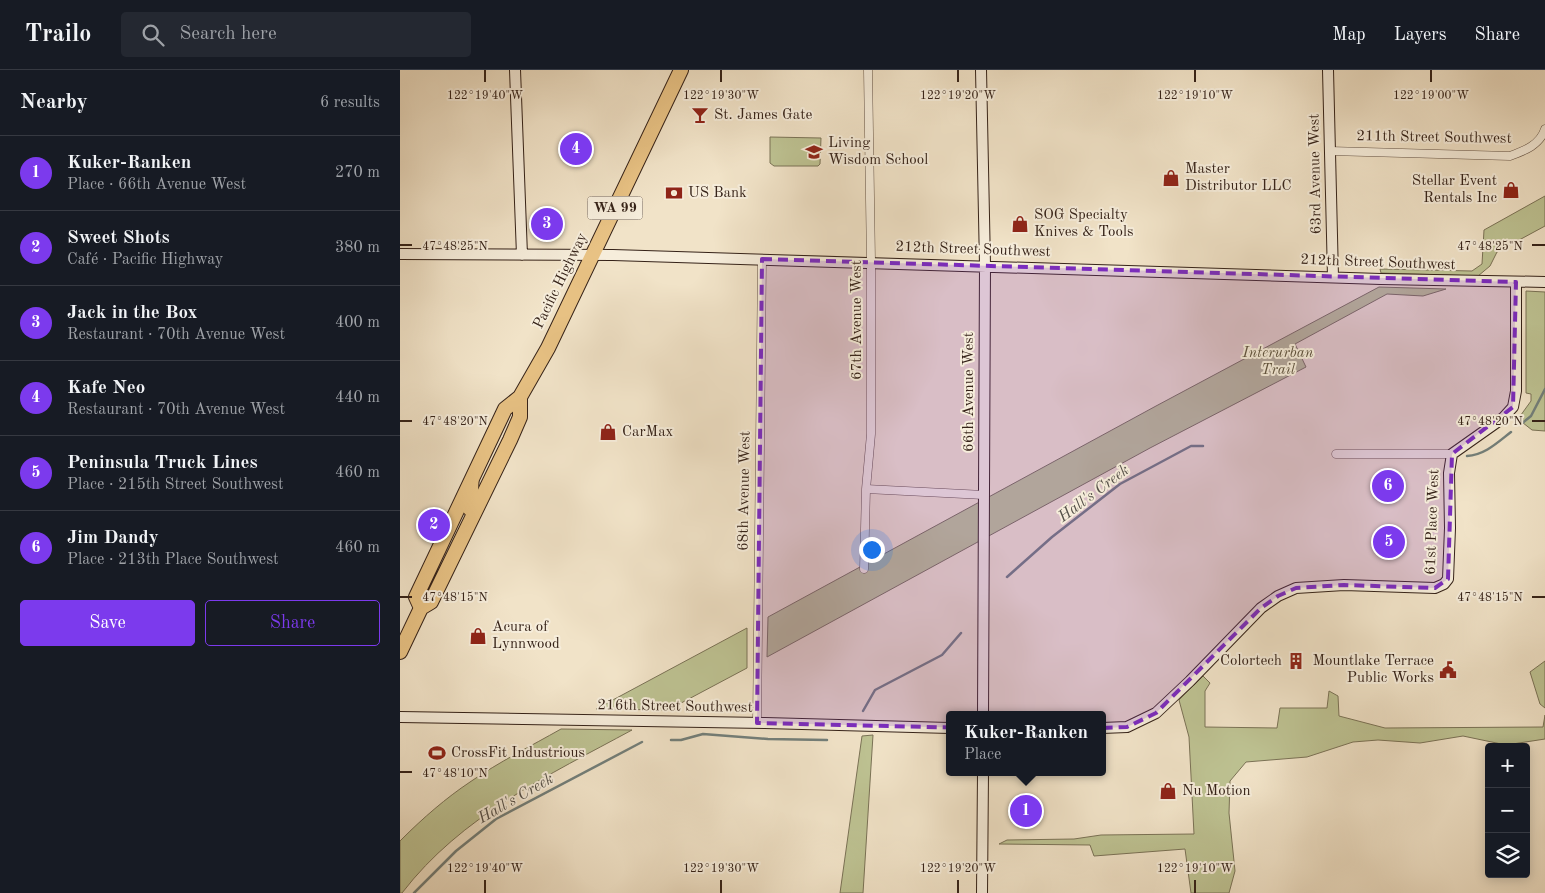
<!DOCTYPE html>
<meta charset="utf-8">
<style>
:root{--surface:#171b24;--page:#242831;--text:#f1f3f6;--muted:#9ea1a6;--line:#363941;--accent:#7c3aed}
body{margin:0;font-family:"Old Standard TT",serif;background:var(--page);color:var(--text)}
.controls{position:absolute;right:15px;bottom:15px;display:grid;overflow:hidden;border-radius:5px;box-shadow:0 2px 12px #0003}
.controls button{width:45px;height:45px;display:grid;place-items:center;padding:0;border:0;border-bottom:1px solid var(--line);background:var(--surface);color:var(--text);font:25px sans-serif}
.you{position:absolute;left:471px;top:479px;width:18px;height:18px;margin:-12px;border:4px solid #fff;border-radius:50%;background:#1a73e8;box-shadow:0 0 0 8px #1a73e833}
.badge{display:grid;place-items:center;width:32px;height:32px;border-radius:50%;background:var(--accent);color:#fff;font-size:16px;font-weight:700}
.pin{position:absolute;translate:-50% -50%;border:2px solid #fff;box-shadow:0 1px 5px #0006}
.popup{position:absolute;left:546px;top:641px;width:160px;height:65px;box-sizing:border-box;display:grid;place-content:center;border-radius:5px;background:var(--surface);filter:drop-shadow(0 1px 4px #0005);font-size:16px;white-space:nowrap;color:var(--muted)}
.popup b{font-size:19px;color:var(--text)}
.popup::after{content:'';position:absolute;left:50%;top:100%;margin-left:-10px;border:10px solid transparent;border-top-color:var(--surface)}
.list{margin:0;padding:0;list-style:none}
h2{display:flex;justify-content:space-between;align-items:center;height:65px;margin:0;padding:0 20px;font-size:21px}
h2 small{font-size:16px;font-weight:400;color:var(--muted)}
.list li{display:grid;grid-template-columns:32px 1fr auto;gap:15px;align-items:center;box-sizing:border-box;height:75px;padding:0 20px;border-top:1px solid var(--line)}
.list b{display:block;font-size:19px;white-space:nowrap}
.list p{margin:0;font-size:16px;white-space:nowrap;color:var(--muted)}
.list em{font-size:16px;font-style:normal;color:var(--muted)}
.actions{display:flex;gap:10px;padding:15px 20px}
.actions a{flex:1;padding:11px 0;border:1px solid var(--accent);border-radius:5px;text-align:center;font-size:18px;color:var(--accent)}
.actions .main{background:var(--accent);color:#fff}
.icon{flex:none;width:28px;height:28px;fill:none;stroke:currentColor;stroke-width:2;stroke-linecap:round;stroke-linejoin:round}
.map{position:relative;flex:none;width:1145px;height:823px;overflow:hidden}
header{display:flex;align-items:center;gap:30px;box-sizing:border-box;height:70px;padding:0 25px;background:var(--surface);border-bottom:1px solid var(--line)}
header strong{font-size:24px}
nav{display:flex;gap:28px;margin-inline-start:auto;font-size:18px}
.search{width:350px;height:45px;background:var(--page);display:flex;align-items:center;gap:12px;box-sizing:border-box;padding:0 18px;border-radius:5px;color:var(--muted);font-size:19px}
main{display:flex}
aside{flex:1;background:var(--surface)}
.map>svg:first-child{display:block}
.green{fill:#bec393;stroke:#7a7256}
.lines{fill:none;stroke-linecap:round;stroke-linejoin:round}
.stream{stroke:#737f7a;stroke-width:2.5}
.street-casing{stroke:#645244;stroke-width:9}
.secondary-casing{stroke:#352218;stroke-width:12}
.primary-casing{stroke:#352218;stroke-width:13}
.highway-casing{stroke:#352218;stroke-width:16}
.street{stroke:#f6eddb;stroke-width:8}
.secondary{stroke:#f6eddb;stroke-width:10}
.primary{stroke:#e8c284;stroke-width:11}
.highway{stroke:#e8c284;stroke-width:14}
.marked{fill:#7b2cbf;fill-opacity:0.2;stroke:#7b2cbf;stroke-width:4;stroke-dasharray:10 6;stroke-linejoin:round}
.ticks{fill:none;stroke:#352218;stroke-width:2}
.labels{text-anchor:middle;dominant-baseline:central;stroke-width:4;stroke-linejoin:round;paint-order:stroke}
.shield{fill:#f6eddb;stroke:#6f5f52;stroke-width:1}
.shield-label{font-size:14px;font-weight:bold;fill:#352218}
.poi-label{font-size:15px;fill:#352218;stroke:#f6eddb;text-anchor:start}
.street-label{font-size:15px;fill:#352218;stroke:#f6eddb}
.park-label{font-size:15px;font-style:italic;fill:#5e523d;stroke:#f6eddb}
.water-label{font-size:16px;font-style:italic;fill:#545049;stroke:#f6eddb}
.ticks-label{font-size:12px;text-anchor:middle;fill:#352218;stroke:#f6eddb;stroke-width:4;stroke-linejoin:round;paint-order:stroke}
</style>
<header>
<strong>Trailo</strong>
<div class="search"><svg class="icon" aria-label="search" viewBox="0 0 24 24"><circle cx="10" cy="10" r="6"/><path d="M15 15l6 6"/></svg>Search here</div>
<nav><a>Map</a><a>Layers</a><a>Share</a></nav>
</header>
<main>
<aside>
<h2>Nearby<small>6 results</small></h2>
<ul class="list">
<li><span class="badge">1</span><div><b>Kuker-Ranken</b><p>Place · 66th Avenue West</p></div><em>270 m</em></li>
<li><span class="badge">2</span><div><b>Sweet Shots</b><p>Café · Pacific Highway</p></div><em>380 m</em></li>
<li><span class="badge">3</span><div><b>Jack in the Box</b><p>Restaurant · 70th Avenue West</p></div><em>400 m</em></li>
<li><span class="badge">4</span><div><b>Kafe Neo</b><p>Restaurant · 70th Avenue West</p></div><em>440 m</em></li>
<li><span class="badge">5</span><div><b>Peninsula Truck Lines</b><p>Place · 215th Street Southwest</p></div><em>460 m</em></li>
<li><span class="badge">6</span><div><b>Jim Dandy</b><p>Place · 213th Place Southwest</p></div><em>460 m</em></li>
</ul>
<div class="actions"><a class="main">Save</a><a>Share</a></div>
</aside>
<div class="map">
<svg width="1145" height="823" viewBox="0 0 1145 823">
<rect width="100%" height="100%" fill="#f1e3c8"/>
<filter id="stains"><feTurbulence type="fractalNoise" baseFrequency=".004" numOctaves="4"/><feColorMatrix values="0 0 0 0 .2 0 0 0 0 .09 0 0 0 0 .02 0 0 0 .5 -.17"/></filter>
<radialGradient id="worn" r=".72"><stop offset=".6" stop-color="#630" stop-opacity="0"/><stop offset="1" stop-color="#630" stop-opacity=".3"/></radialGradient>
<path class="green" d="M370,67l51,1 -1,26 -2,2h-44l-4,-3z
M1145,126v30l-48,26 -7,14 -12,10 -97,-3 -1,-4 92,2 10,-7 2,-34z
M979,217l67,2 -23,7 -36,-2 -92,50 11,23 -156,81 -383,209 1,-40 388,-211z
M1126,221l19,1v139l-13,-1 -14,-11 13,-18v-7l-5,-1z
M347,558v40l-79,42 -72,-1z
M1145,591v47l-5,-4 -10,-32z
M803,606l7,7 -5,8v36l72,1 3,-20h47l2,-17 9,5 1,20 46,12 158,-1 2,-12v24l-39,6 -43,-9 -43,7 -42,-3 -25,2 -46,15 -61,5 -16,19 -1,32 6,58 -6,22h-38l-6,-44 -91,7 -4,-11 -91,-1 8,-4 67,-1 27,-4 93,-1 -5,-97 -10,-37z
M161,659l71,1c-83,45 -171,86 -230,163h-2v-52l2,-2c21,-21 44,-41 68,-57 29,-20 61,-36 91,-53z
M473,665l-10,158h-23l22,-157z"/>
<g class="lines">
<path class="stream" d="M1120,355l11,-9 14,-27
M1067,386c18,-1 31,-14 44,-24
M607,507l45,-40 68,-53 71,-38h12
M463,641l12,-21 67,-35 19,-22
M271,670h10l22,-6 65,5 59,1
M14,823l42,-42 40,-32 146,-77"/>
<g class="street-casing">
<path id="street" d="M930,81l180,5c14,-5 30,-11 35,-27
M936,384h116
M466,419l118,6
M464,499l2,-80 5,-55v-172l-3,-192
M357,653l5,-464"/>
</g>
<g class="secondary-casing">
<path id="secondary" d="M115,0l7,185
M581,0l4,195 -2,450
M928,0l5,207
M0,184l213,1 768,24 164,3
M0,647l365,6 185,5
M702,658l25,-1 29,-14 34,-32 71,-73 17,-12 18,-8 48,-3 91,3 9,-4 4,-5 2,-51 -1,-55 3,-19 51,-36 10,-11 3,-16v-109
M582,823l1,-121"/>
</g>
<g class="primary-casing">
<path id="primary" d="M73,412l-1,17 -4,10 5,5"/>
</g>
<g class="highway-casing">
<path id="highway" d="M21,538l-5,-11 89,-188 15,-12 28,-49 133,-278
M0,582l21,-44 10,-6 79,-162 10,-23v-20"/>
</g>
<use href="#street" class="street"/>
<use href="#secondary" class="secondary"/>
<use href="#primary" class="primary"/>
<use href="#highway" class="highway"/>
</g>
<path class="marked" d="M362,189l754,23 -3,125 -61,47 -4,125 -13,9 -91,-3 -48,3 -18,8 -17,12 -105,105 -29,14 -71,3 -299,-7z"/>
<path class="ticks" d="M85,0v12M321,0v12M558,0v12M795,0v12M1031,0v12M0,175h12M1132,175h13M0,351h12M1132,351h13M0,527h12M1132,527h13M0,702h12M85,810v13M321,810v13M558,810v13M795,810v13"/>
<defs>
<g id="bar-bare" transform="scale(1.35)"><path d="M-6-5H6L.8 .8V4.5H3.5V6h-7V4.5H-.8V.8Z" fill="#8f2418" stroke="#f6eddb" stroke-width="2.5" paint-order="stroke"/></g>
<g id="school-bare" transform="scale(1.35)"><path d="M0-5L7-2L0 1L-7-2ZM-4 1L0 2.5L4 1V4Q0 6-4 4Z" fill="#8f2418" stroke="#f6eddb" stroke-width="2.5" paint-order="stroke"/></g>
<g id="shop-bare" transform="scale(1.35)"><path d="M-5-2.5h2.3a2.7 3.5 0 0 1 5.4 0H5L5.5 6h-11ZM-1.5-2.5h3a1.5 2.3 0 0 0-3 0Z" fill="#8f2418" stroke="#f6eddb" stroke-width="2.5" paint-order="stroke"/></g>
<g id="bank-bare" transform="scale(1.35)"><path d="M-6-4H6V4H-6ZM0-2.3a2.3 2.3 0 1 0 0 4.6a2.3 2.3 0 1 0 0-4.6Z" fill="#8f2418" stroke="#f6eddb" stroke-width="2.5" paint-order="stroke"/></g>
<g id="building-bare" transform="scale(1.35)"><path d="M-4-6H4V6H1V3H-1V6H-4ZM-2.5-4.3h1.7v1.8h-1.7ZM.8-4.3h1.7v1.8H.8ZM-2.5-1h1.7V.8h-1.7ZM.8-1h1.7V.8H.8Z" fill="#8f2418" stroke="#f6eddb" stroke-width="2.5" paint-order="stroke"/></g>
<g id="civic-bare" transform="scale(1.35)"><path d="M-.6-6.5H3V-4.5H.6V-3L4-1V1h2V6H-6V1h2V-1L-.6-3ZM-1.2 2.5V6h2.4V2.5Z" fill="#8f2418" stroke="#f6eddb" stroke-width="2.5" paint-order="stroke"/></g>
<g id="stadium-bare" transform="scale(1.35)"><path d="M0-5a6.5 5 0 1 0 0 10a6.5 5 0 1 0 0-10ZM-3.5-1.8h7v3.6h-7Z" fill="#8f2418" stroke="#f6eddb" stroke-width="2.5" paint-order="stroke"/></g>
</defs>
<g fill-rule="evenodd">
<use href="#bar-bare" x="300" y="45"/>
<use href="#school-bare" x="414" y="82"/>
<use href="#shop-bare" x="771" y="108"/>
<use href="#shop-bare" x="1111" y="120"/>
<use href="#bank-bare" x="274" y="123"/>
<use href="#shop-bare" x="620" y="154"/>
<use href="#shop-bare" x="208" y="362"/>
<use href="#shop-bare" x="78" y="566"/>
<use href="#building-bare" x="896" y="591"/>
<use href="#civic-bare" x="1048" y="600"/>
<use href="#stadium-bare" x="37" y="683"/>
<use href="#shop-bare" x="768" y="721"/>
</g>
<g class="labels">
<rect class="shield" x="187.5" y="126.5" width="55" height="23" rx="4"/>
<g class="shield-label">
<text x="215" y="138">WA 99</text>
</g>
<g class="poi-label">
<text x="314" y="45">St. James Gate</text>
<text x="428" y="73">Living<tspan x="428" dy="17">Wisdom School</tspan></text>
<text x="785" y="99">Master<tspan x="785" dy="17">Distributor LLC</tspan></text>
<text x="1097" y="111" text-anchor="end">Stellar Event<tspan x="1097" dy="17">Rentals Inc</tspan></text>
<text x="288" y="123">US Bank</text>
<text x="634" y="145">SOG Specialty<tspan x="634" dy="17">Knives &amp; Tools</tspan></text>
<text x="222" y="362">CarMax</text>
<text x="92" y="557">Acura of<tspan x="92" dy="17">Lynnwood</tspan></text>
<text x="882" y="591" text-anchor="end">Colortech</text>
<text x="1034" y="591" text-anchor="end">Mountlake Terrace<tspan x="1034" dy="17">Public Works</tspan></text>
<text x="51" y="683">CrossFit Industrious</text>
<text x="782" y="721">Nu Motion</text>
</g>
<g class="street-label">
<text transform="translate(1034 68) rotate(1)">211th Street Southwest</text>
<text transform="translate(916 104) rotate(-91)">63rd Avenue West</text>
<text transform="translate(573 180) rotate(2)">212th Street Southwest</text>
<text transform="translate(978 193) rotate(2)">212th Street Southwest</text>
<text transform="translate(161 211) rotate(-64)">Pacific Highway</text>
<text transform="translate(457 250) rotate(-90)">67th Avenue West</text>
<text transform="translate(569 322) rotate(-90)">66th Avenue West</text>
<text transform="translate(345 421) rotate(-89)">68th Avenue West</text>
<text transform="translate(1033 452) rotate(-88)">61st Place West</text>
<text transform="translate(275 637) rotate(1)">216th Street Southwest</text>
</g>
<g class="park-label">
<text x="878" y="283">Interurban<tspan x="878" dy="17">Trail</tspan></text>
</g>
<g class="water-label">
<text transform="translate(694 424) rotate(-37)">Hall's Creek</text>
<text transform="translate(116 729) rotate(-30)">Hall's Creek</text>
</g>
</g>
<g class="ticks-label">
<text x="85" y="29">122°19'40"W</text>
<text x="321" y="29">122°19'30"W</text>
<text x="558" y="29">122°19'20"W</text>
<text x="795" y="29">122°19'10"W</text>
<text x="1031" y="29">122°19'00"W</text>
<text x="55" y="180">47°48'25"N</text>
<text x="1090" y="180">47°48'25"N</text>
<text x="55" y="355">47°48'20"N</text>
<text x="1090" y="355">47°48'20"N</text>
<text x="55" y="531">47°48'15"N</text>
<text x="1090" y="531">47°48'15"N</text>
<text x="55" y="707">47°48'10"N</text>
<text x="85" y="802">122°19'40"W</text>
<text x="321" y="802">122°19'30"W</text>
<text x="558" y="802">122°19'20"W</text>
<text x="795" y="802">122°19'10"W</text>
</g>
<rect width="100%" height="100%" filter="url(#stains)"/>
<rect width="100%" height="100%" fill="url(#worn)"/>
</svg>
<div class="controls">
<button>+</button>
<button>−</button>
<button><svg class="icon" aria-label="layers" viewBox="0 0 24 24"><path d="M12 4l9 5-9 5-9-5zM3 14l9 5 9-5"/></svg></button>
</div>
<div class="you"></div>
<div class="pin badge" style="left:626px;top:741px">1</div>
<div class="popup"><b>Kuker-Ranken</b>Place</div>
<div class="pin badge" style="left:34px;top:455px">2</div>
<div class="pin badge" style="left:147px;top:154px">3</div>
<div class="pin badge" style="left:176px;top:79px">4</div>
<div class="pin badge" style="left:989px;top:472px">5</div>
<div class="pin badge" style="left:988px;top:416px">6</div>
</div>
</main>
